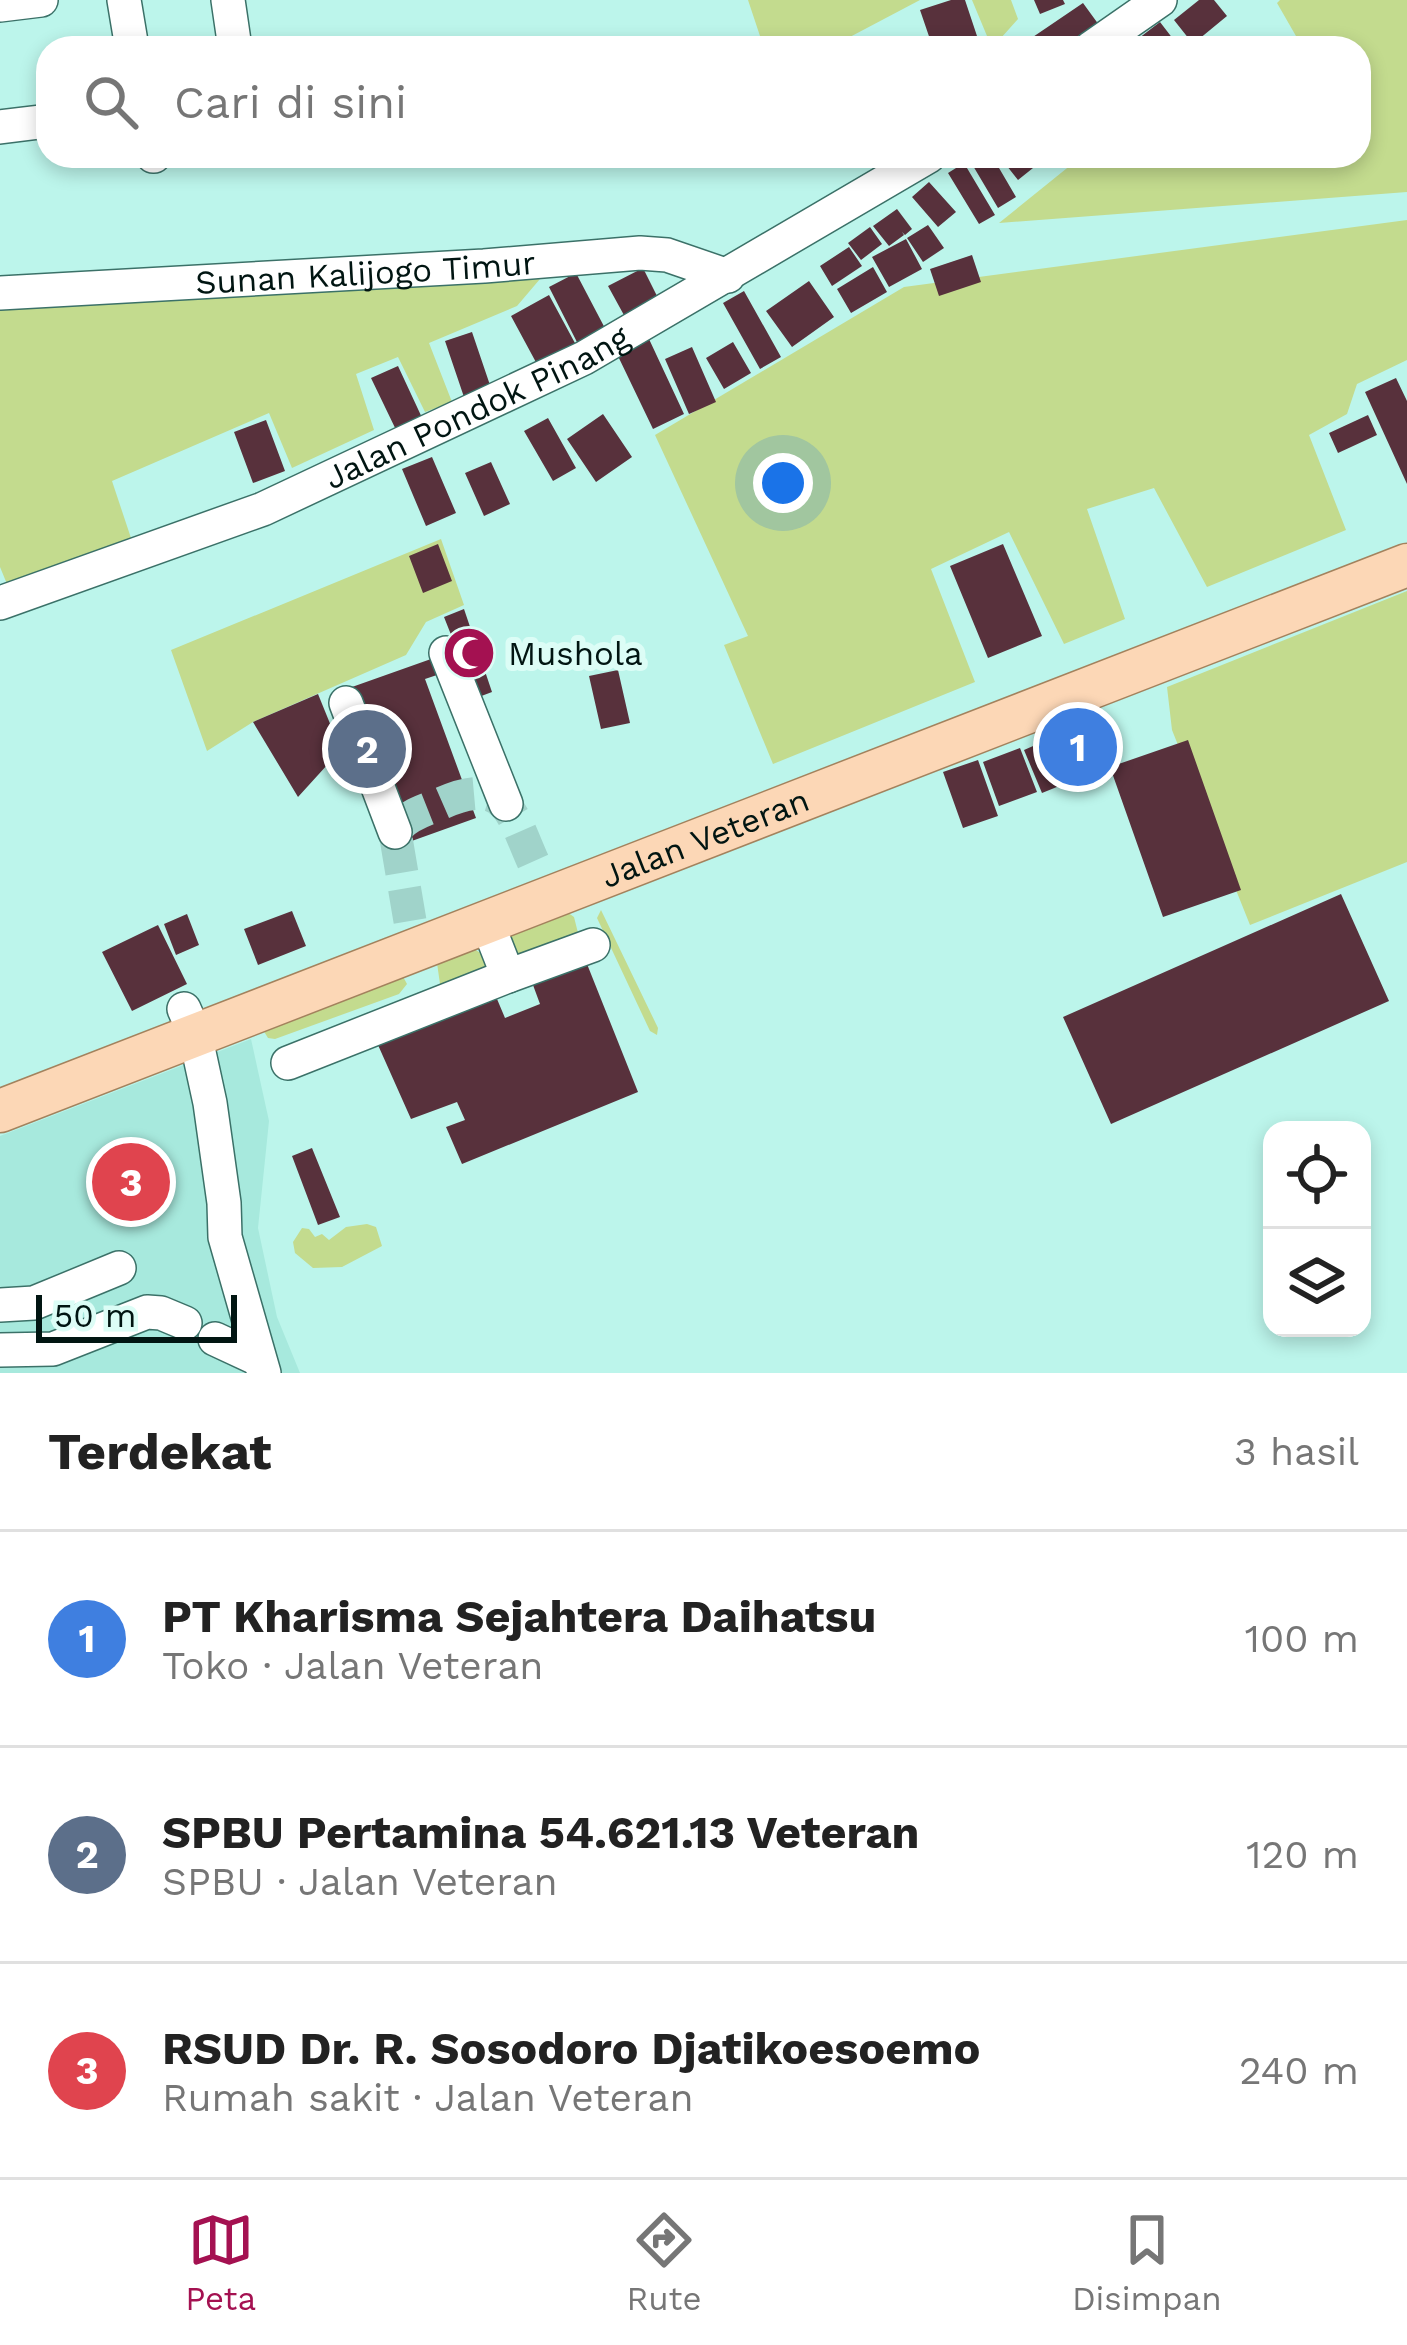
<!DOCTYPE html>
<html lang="id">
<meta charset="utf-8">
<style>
:root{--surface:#fff;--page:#f6f6f6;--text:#222;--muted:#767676;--line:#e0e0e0;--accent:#a41151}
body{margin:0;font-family:"Work Sans",sans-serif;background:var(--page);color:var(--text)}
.controls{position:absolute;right:36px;bottom:36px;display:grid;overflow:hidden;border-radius:24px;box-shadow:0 6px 18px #0003}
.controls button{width:108px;height:108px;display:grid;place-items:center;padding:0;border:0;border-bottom:3px solid var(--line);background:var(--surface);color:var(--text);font:60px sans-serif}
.scale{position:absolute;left:36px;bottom:30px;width:201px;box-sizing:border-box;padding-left:12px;border:6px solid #011512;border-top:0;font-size:33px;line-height:42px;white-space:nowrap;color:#011512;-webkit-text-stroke:9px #dcfdf6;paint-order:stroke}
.you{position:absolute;left:783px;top:483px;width:42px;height:42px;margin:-30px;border:9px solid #fff;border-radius:50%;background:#1a73e8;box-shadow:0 0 0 18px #1a73e833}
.badge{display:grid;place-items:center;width:78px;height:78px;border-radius:50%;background:var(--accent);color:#fff;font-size:39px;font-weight:700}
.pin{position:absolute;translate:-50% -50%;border:6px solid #fff;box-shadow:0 3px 12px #0006}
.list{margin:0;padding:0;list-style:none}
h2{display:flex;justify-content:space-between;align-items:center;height:156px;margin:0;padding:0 48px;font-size:51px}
h2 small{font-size:39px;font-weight:400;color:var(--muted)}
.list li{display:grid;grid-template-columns:78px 1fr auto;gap:36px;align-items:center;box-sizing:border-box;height:216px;padding:0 48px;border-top:3px solid var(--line)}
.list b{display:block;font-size:45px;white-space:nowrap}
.list p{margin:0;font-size:39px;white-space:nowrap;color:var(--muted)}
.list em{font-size:39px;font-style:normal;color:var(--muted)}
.icon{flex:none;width:66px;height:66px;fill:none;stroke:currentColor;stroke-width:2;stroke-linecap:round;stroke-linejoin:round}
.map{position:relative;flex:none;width:1407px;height:1373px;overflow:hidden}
.search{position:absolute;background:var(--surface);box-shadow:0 6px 18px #0003;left:36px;right:36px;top:36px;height:132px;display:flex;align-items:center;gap:30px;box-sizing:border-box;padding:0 42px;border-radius:36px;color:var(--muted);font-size:45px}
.sheet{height:804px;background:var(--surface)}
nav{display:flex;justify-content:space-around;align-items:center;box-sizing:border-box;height:168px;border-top:3px solid var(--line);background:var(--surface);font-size:33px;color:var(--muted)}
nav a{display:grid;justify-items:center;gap:6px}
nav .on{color:var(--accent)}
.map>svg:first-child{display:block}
.built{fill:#a7e9dd}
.green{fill:#c3db8e}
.building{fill:#58313c}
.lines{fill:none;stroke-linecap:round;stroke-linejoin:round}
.minor-tunnel{stroke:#a0d3ca;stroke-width:33;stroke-dasharray:33 16;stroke-linecap:butt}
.minor-casing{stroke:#3b7168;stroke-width:36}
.major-casing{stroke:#a3825d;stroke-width:45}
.minor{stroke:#fff;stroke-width:33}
.major{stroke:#fcd7b6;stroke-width:42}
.labels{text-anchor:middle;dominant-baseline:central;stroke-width:12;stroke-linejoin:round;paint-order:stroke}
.street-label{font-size:33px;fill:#011512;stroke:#dcfdf6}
.poi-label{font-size:33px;fill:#011512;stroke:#dcfdf6;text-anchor:start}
</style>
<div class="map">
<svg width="1407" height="1373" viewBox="0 0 1407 1373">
<rect width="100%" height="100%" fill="#bcf5eb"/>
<path class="built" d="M251,1039l18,82 -11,107 19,89 23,56h-300v-237z"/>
<path class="green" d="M748,0h172l-91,48h-65z
M972,0h39l7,19 -26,29z
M1280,0h127v192l-408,31 83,-67h277v-108h-65l6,-5 -23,-40z
M1407,220v140l-50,24 -10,30 -38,21 37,95 -139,57 -53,-99 -67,21 38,110 -61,25 -55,-112 -78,37 44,113 -202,82 -49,-119 24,-9 -93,-201 249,-148z
M540,279l-23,27 -88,37 23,59 -27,10 -27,-55 -42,17 18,56 -82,38 -23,-55 -157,68 20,60 -125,43 -7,-17v-260z
M441,539l23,66 -38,17 -20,33 -153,67 -46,29 -36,-101z
M1407,591v271l-157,63 -78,-195 -5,-43z
M601,910l57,118 -1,7 -7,-4 -53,-113z
M567,912l7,5 4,16 -57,28 -11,-19 2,-8z
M474,949l10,6 4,12 -43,20 -5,-3 -3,-21z
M400,971l7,13 -8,10 -124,45 -7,-1 -8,-13z
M367,1224l9,3 6,19 -40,21 -29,1 -18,-15 -2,-11 9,-14 7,1 6,8 7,-3 7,6 17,-13z"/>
<path class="building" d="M951,0h14l14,42 -17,6h-29l-13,-38z
M1034,0h29l2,4 -25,10z
M1199,0h15l13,16 -34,28 -19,-24z
M1083,3l16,22 -35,23h-32l-5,-7z
M1160,22l20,26h-54z
M974,156h18l24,41 -18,11 -29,-49z
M999,156h49l-30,24z
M964,163l31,52 -16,9 -31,-51z
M929,182l27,30 -18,15 -26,-30z
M897,209l15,20 -7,6 -3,-3 2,3 -15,11 -16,-20z
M928,225l16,23 -21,14 -16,-24z
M870,227l12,17 -21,16 -13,-17z
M906,239l16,30 -33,18 -17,-30z
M849,247l13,19 -30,20 -12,-20z
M972,255l9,27 -42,14 -9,-27z
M873,267l14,25 -36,21 -14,-24z
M643,268l16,32 -34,17 -17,-31z
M576,273l32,61 -27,16 -32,-63z
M809,281l25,36 -42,30 -26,-36z
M744,291l37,66 -21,12 -37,-66z
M549,295l27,50 -38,21 -27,-50z
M472,332l20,59 -27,9 -20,-59z
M649,339l35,75 -31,15 -36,-75z
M733,342l18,31 -27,16 -18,-31z
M692,347l24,55 -27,12 -24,-55z
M398,366l26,56 -26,12 -27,-56z
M1396,378l11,23v83l-42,-92z
M603,414l29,43 -36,25 -29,-43z
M1368,415l9,20 -39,18 -9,-20z
M548,418l28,50 -23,13 -29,-50z
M266,420l19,51 -32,12 -19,-51z
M432,457l24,56 -30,13 -24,-57z
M491,462l19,42 -26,12 -19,-43z
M438,544l14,37 -29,12 -14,-37z
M1003,544l39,92 -54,22 -38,-92z
M464,609l28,83 -16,6 -32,-81z
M431,659l6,16 -12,4 51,139 -67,24 -57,-155z
M618,670l12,53 -29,6 -12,-53z
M318,694l26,64 -16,6 -30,33 -45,-75z
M1056,736l18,44 -32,13 -18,-43z
M1188,740l53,150 -78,27 -53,-150z
M1020,748l17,44 -38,14 -16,-44z
M978,760l20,56 -35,12 -20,-56z
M1341,894l48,107 -278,123 -48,-107z
M292,911l14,35 -48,19 -14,-36z
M187,914l12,31 -23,10 -12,-31z
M158,925l29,59 -55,27 -30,-59z
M587,964l51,128 -176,72 -16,-37 19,-7 -8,-18 -46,17 -33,-74 119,-46 8,19 35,-14 -7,-19z
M312,1148l28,69 -22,8 -26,-69z"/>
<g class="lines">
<path class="minor-tunnel" d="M410,921l-15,-89c10,-17 29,-21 47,-29 68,-30 70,15 95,67"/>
<g class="minor-casing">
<g id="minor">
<path d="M124,0l8,48"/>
<path d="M228,0l7,48"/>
<path d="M0,5l41,-5"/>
<path d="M1091,48l69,-48"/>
<path d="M0,127l48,-6"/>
<path d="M153,156h1"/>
<path id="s1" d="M0,293l484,-27 156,-13 27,2 61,21"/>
<path id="s2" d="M0,603l263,-94 321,-151 345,-202"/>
<path d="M446,653l60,151"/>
<path d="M346,703l49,129"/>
<path d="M486,920l22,56 85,-31"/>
<path d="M184,1009l11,25 15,69 14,100 1,34 39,136"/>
<path d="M288,1063l220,-87"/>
<path d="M0,1305l34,-2 85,-35"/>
<path d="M215,1339l43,20"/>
<path d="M0,1350l53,-1 94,-37 14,1 24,10"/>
</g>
</g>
<g class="major-casing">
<g id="major">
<path id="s3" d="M0,1111l1407,-546"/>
</g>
</g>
<use href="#minor" class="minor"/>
<use href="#major" class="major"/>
</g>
<defs>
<g id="mosque-disc" transform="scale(2.7)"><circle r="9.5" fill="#a41151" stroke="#dcfdf6"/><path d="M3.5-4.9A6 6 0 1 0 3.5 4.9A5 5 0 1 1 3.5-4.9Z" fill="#fff"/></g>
</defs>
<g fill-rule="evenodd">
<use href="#mosque-disc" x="469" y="653"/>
</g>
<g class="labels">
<g class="street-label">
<text stroke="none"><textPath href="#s1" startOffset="366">Sunan Kalijogo Timur</textPath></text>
<text stroke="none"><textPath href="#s2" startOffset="516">Jalan Pondok Pinang</textPath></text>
<text stroke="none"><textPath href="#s3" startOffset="756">Jalan Veteran</textPath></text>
</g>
<g class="poi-label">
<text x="508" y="653">Mushola</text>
</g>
</g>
</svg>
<div class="controls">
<button><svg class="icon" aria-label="locate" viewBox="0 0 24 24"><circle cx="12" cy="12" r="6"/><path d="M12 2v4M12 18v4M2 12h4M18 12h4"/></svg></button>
<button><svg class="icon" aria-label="layers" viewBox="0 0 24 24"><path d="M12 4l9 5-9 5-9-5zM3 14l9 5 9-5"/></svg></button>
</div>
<div class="scale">50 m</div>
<div class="you"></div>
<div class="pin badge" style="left:1078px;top:747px;background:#3f7fe0">1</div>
<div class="pin badge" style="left:367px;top:749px;background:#5c6f8a">2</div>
<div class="pin badge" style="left:131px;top:1182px;background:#e0444e">3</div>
<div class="search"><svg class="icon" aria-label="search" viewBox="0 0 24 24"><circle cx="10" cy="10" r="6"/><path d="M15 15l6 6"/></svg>Cari di sini</div>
</div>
<section class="sheet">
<h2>Terdekat<small>3 hasil</small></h2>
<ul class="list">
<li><span class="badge" style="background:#3f7fe0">1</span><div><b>PT Kharisma Sejahtera Daihatsu</b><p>Toko · Jalan Veteran</p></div><em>100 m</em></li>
<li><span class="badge" style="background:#5c6f8a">2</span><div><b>SPBU Pertamina 54.621.13 Veteran</b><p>SPBU · Jalan Veteran</p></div><em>120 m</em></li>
<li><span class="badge" style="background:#e0444e">3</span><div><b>RSUD Dr. R. Sosodoro Djatikoesoemo</b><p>Rumah sakit · Jalan Veteran</p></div><em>240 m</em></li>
</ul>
</section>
<nav>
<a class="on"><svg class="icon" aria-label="map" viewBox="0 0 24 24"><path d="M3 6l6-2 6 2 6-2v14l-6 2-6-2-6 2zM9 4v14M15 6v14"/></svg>Peta</a>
<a><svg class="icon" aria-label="directions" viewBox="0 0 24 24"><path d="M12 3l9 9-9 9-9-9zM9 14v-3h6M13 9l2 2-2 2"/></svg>Rute</a>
<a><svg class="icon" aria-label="saved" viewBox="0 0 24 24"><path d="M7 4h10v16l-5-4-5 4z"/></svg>Disimpan</a>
</nav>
